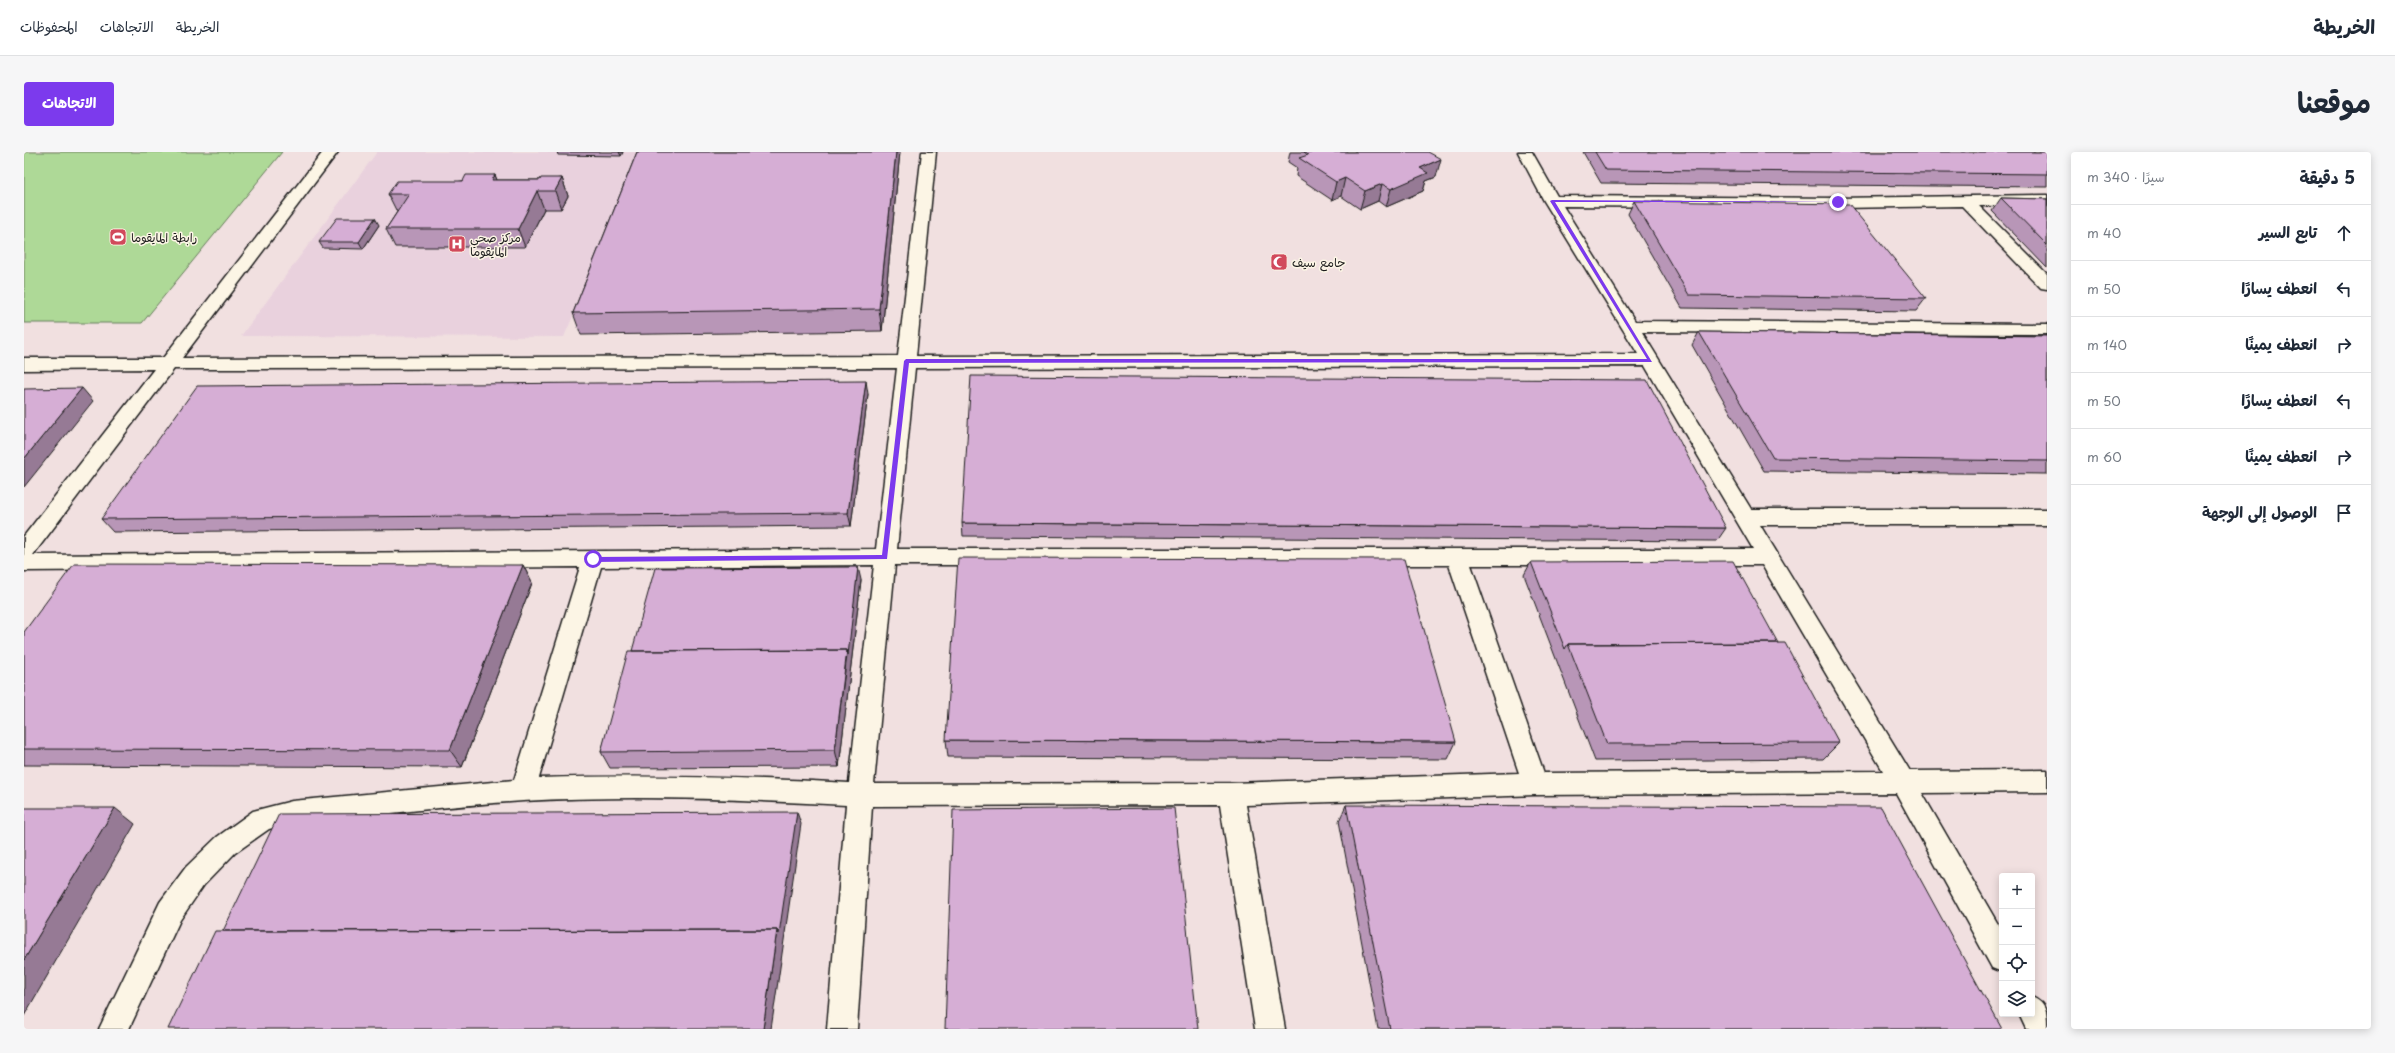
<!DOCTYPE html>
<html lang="ar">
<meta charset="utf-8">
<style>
:root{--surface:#fff;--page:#f6f6f7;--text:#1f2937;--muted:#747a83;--line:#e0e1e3;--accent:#7c3aed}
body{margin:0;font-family:"Playpen Sans","Playpen Sans Arabic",sans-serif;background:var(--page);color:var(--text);direction:rtl}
.controls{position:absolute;right:12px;bottom:12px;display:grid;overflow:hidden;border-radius:4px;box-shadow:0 2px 10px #0003}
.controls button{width:36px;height:36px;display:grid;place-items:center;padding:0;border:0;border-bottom:1px solid var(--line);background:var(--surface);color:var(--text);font:20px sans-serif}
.stop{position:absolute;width:12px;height:12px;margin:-9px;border:3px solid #7c3aed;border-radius:50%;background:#fff}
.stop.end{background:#7c3aed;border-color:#fff;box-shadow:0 1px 4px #0008}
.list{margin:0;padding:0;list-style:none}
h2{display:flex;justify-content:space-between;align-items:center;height:52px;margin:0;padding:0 16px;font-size:17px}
h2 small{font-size:13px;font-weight:400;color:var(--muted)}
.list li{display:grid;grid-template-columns:26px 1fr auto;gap:12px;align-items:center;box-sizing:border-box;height:56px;padding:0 16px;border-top:1px solid var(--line)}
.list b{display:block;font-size:15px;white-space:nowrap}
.list em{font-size:13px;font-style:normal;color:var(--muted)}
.icon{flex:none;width:22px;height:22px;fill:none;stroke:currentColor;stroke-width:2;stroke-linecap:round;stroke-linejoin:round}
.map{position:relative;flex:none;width:2023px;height:877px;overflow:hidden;direction:ltr;border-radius:4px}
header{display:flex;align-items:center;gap:24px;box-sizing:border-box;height:56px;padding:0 20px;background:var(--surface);border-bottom:1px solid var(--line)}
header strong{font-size:19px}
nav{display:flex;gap:22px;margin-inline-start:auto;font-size:14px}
.intro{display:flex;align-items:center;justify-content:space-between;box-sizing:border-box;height:96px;padding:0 24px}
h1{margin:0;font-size:28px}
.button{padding:10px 18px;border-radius:4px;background:var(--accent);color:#fff;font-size:14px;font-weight:700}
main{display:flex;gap:24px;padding:0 24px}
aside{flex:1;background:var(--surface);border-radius:4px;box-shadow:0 2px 10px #0003}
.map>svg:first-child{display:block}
.built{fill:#e9d1dd}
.green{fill:#aed997;stroke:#657a5a}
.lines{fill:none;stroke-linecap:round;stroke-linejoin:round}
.minor-casing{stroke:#1c1c1c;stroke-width:3}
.minor{fill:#fcf5e5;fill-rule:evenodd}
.wall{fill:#b896b7;stroke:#1c1c1c}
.shaded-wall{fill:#967a95;stroke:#1c1c1c}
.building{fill:#d6aed5;stroke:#1c1c1c}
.route{fill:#7c3aed}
.labels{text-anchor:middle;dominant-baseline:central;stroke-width:3;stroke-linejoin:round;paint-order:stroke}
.far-poi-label{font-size:12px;fill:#1c1c1c;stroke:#fcf5e5;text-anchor:start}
</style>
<header>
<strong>الخريطة</strong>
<nav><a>الخريطة</a><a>الاتجاهات</a><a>المحفوظات</a></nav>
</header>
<div class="intro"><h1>موقعنا</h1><a class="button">الاتجاهات</a></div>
<main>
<aside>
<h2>5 دقيقة<small>سيرًا · 340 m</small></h2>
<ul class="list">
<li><svg class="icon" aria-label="ahead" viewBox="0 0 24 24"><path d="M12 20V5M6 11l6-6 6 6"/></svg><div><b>تابع السير</b></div><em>40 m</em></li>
<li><svg class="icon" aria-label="left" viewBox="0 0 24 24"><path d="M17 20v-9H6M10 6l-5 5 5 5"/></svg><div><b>انعطف يسارًا</b></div><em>50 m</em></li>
<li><svg class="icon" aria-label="right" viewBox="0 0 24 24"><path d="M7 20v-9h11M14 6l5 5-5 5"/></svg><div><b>انعطف يمينًا</b></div><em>140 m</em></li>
<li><svg class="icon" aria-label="left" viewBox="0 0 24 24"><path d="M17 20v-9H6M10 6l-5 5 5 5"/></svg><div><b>انعطف يسارًا</b></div><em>50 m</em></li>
<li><svg class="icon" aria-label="right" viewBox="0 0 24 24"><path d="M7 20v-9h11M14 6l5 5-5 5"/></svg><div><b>انعطف يمينًا</b></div><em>60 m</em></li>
<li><svg class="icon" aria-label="arrive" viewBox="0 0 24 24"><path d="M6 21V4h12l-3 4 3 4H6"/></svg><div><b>الوصول إلى الوجهة</b></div></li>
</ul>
</aside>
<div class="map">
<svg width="2023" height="877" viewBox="0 0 2023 877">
<rect width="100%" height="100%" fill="#f1e0e0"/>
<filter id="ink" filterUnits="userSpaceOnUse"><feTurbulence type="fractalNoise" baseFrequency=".025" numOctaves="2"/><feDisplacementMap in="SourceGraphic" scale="8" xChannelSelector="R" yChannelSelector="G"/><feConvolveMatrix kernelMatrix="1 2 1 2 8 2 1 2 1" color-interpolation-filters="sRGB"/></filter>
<g filter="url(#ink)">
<path class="built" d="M353,0h267l-80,185 -323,-1z"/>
<path class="green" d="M0,0h258l-140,171h-118z"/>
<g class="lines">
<g class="minor-casing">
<path id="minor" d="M299,0h15l-156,206 716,-2 24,-204h14l-20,204 722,-2 -94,-153 -26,-49h14l25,44 281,2 209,-3v10l-68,1 68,68v15l-6,-1 -79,-82 -124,2 -275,-2 72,115 412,3v10l-405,-2 109,177h296v16h-287l150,246 137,-1v22l-125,1 80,138v41l-10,-4 -96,-175 -361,2 -289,10 39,224h-30l-35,-224 -348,1 -15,223h-30l19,-224c-107,-6 -215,-10 -323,-4 -77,5 -154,15 -231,22l-23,6 -34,24 -31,32 -24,35 -51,109h-30l61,-127 26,-35 31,-30 36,-26 39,-10 222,-21 66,-213 -556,4v-35l130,-167 -130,1v-12h139zM1621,214l108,183h-856l18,-181zM873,216l-21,181 -843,6 141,-186zM850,413l-25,218c-104,-6 -206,-8 -310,-5l62,-211zM871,413h554l70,208 -288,10 -357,1zM1447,413h291l121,206 -339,2z
M2008,845c15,7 15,15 15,32h-21l-7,-15h13z"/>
</g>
<use href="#minor" class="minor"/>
</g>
<path class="wall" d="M533,0h66l-2,4 -63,-1z
M613,0h263l-18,179 -301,4 -8,-22z
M1266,0h138l8,25 -10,4 -3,10 -37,16 -8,-6 -18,8 -19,-13 -9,4 -36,-24 1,-8 -9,-6z
M1559,0h464v35l-446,-4z
M471,23l2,5h43l22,-2 6,18 -7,13h-17l-19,38h-130l-9,-18 11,-17 -9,-18z
M1977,46l46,1v69l-55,-57z
M1610,49l292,97 -10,13 -234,-3 -54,-94z
M355,73l-16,24 -40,-1 -4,-6z
M1675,180l348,4v138l-283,-3 -72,-126z
M844,242l-17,132 -738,6 -12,-13z
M938,371l764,5 -9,13 -754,-5z
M1507,410l247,81 61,100 -16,16 -228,2 -71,-186z
M499,413l9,18 -70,184 -438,-2v-133z
M837,428l-22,187 -229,1 -9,-16 31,-101z
M922,588l510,2 -8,17 -500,-2z
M1322,653l656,224h-624l-39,-208z"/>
<path class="shaded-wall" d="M595,0h4l-2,4z
M872,0h4l-18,179 -3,-22z
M1417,7l-5,18 -10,4 -3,10 -37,16 5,-18 29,-21z
M471,23l7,18 -10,-13z
M538,26l6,18 -7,13 -6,-18z
M1321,26l-4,18 -9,4 4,-18z
M1358,32l-4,17 -18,8 5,-18z
M513,39l7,18 -19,38 -7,-18z
M351,66l4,7 -16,24 -4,-7z
M842,229l2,13 -17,132 -3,-13z
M58,236l11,13 -69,86v-28z
M499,413l9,18 -70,184 -12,-17z
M834,415l3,13 -22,187 -4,-17z
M91,656l20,16 -111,192v-56z
M773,660l4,12 -30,205h-8l14,-99z"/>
<path class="building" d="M613,0h259l-17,157 -306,4z
M1280,0h124l13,7 -21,9 8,5 -37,16 -9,-5 -17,7 -20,-13 -9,4 -37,-24 9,-3z
M1571,0h452v22l-441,-4z
M442,23h29l-3,5h48l1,-2h21l-7,13h-18l-19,38h-132l23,-35h-21l9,-13h66z
M1977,46l46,1v46z
M1610,49l215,3 77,94 -237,-3z
M313,66h38l-16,24h-40z
M1675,180l348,4v125l-274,-3z
M947,224l676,4 79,148 -764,-5z
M842,229l-18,132 -747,6 96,-133z
M58,236l-58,71v-70z
M934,406l446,1 52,183 -510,-2z
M1709,409l45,82 -210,1 -3,5 -34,-87z
M50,412l449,1 -73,185 -426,-1v-117z
M834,415l-10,88 -1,-5 -215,1 23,-83z
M1761,491l54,100 -232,1 -39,-100z
M823,498l-12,100 -234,2 27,-101z
M1322,653l535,2 121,222h-612z
M0,656h91l-91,152z
M1150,656l24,221h-253l8,-219z
M773,660l-18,122 -2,-4 -554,1 56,-117z
M753,778l-14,99h-595l47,-98z"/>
</g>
<path class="route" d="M1528,48l288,2h-285l97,160 -743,1 -22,196 -294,3 -3,-3 3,-2 289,-2 22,-194 2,-2h741l-97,-158z"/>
<defs>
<g id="stadium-square" transform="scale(0.9)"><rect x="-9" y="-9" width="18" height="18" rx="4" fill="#d1495b" stroke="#fcf5e5"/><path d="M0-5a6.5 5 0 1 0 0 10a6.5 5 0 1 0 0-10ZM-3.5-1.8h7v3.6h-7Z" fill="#fff"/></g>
<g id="hospital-square" transform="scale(0.9)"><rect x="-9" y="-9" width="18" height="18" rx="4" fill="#d1495b" stroke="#fcf5e5"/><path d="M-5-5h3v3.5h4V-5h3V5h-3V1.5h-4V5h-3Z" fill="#fff"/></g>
<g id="mosque-square" transform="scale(0.9)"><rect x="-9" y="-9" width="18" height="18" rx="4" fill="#d1495b" stroke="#fcf5e5"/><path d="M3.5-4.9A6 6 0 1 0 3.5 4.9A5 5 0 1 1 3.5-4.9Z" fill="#fff"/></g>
</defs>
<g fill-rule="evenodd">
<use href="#stadium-square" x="94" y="85"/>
<use href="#hospital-square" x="433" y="92"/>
<use href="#mosque-square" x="1255" y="110"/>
</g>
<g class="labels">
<g class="far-poi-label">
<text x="107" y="85">رابطة المايقوما</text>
<text x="446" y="85">مركز صحي<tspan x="446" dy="14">المايقوما</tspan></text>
<text x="1268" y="110">جامع سيف</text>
</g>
</g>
</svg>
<div class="controls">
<button>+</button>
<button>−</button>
<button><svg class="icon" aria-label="locate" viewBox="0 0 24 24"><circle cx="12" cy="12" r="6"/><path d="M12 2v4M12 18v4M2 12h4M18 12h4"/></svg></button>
<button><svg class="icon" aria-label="layers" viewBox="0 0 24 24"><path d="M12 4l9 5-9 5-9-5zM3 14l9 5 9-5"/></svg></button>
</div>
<div class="stop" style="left:569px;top:407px"></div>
<div class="stop end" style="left:1814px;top:50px"></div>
</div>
</main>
